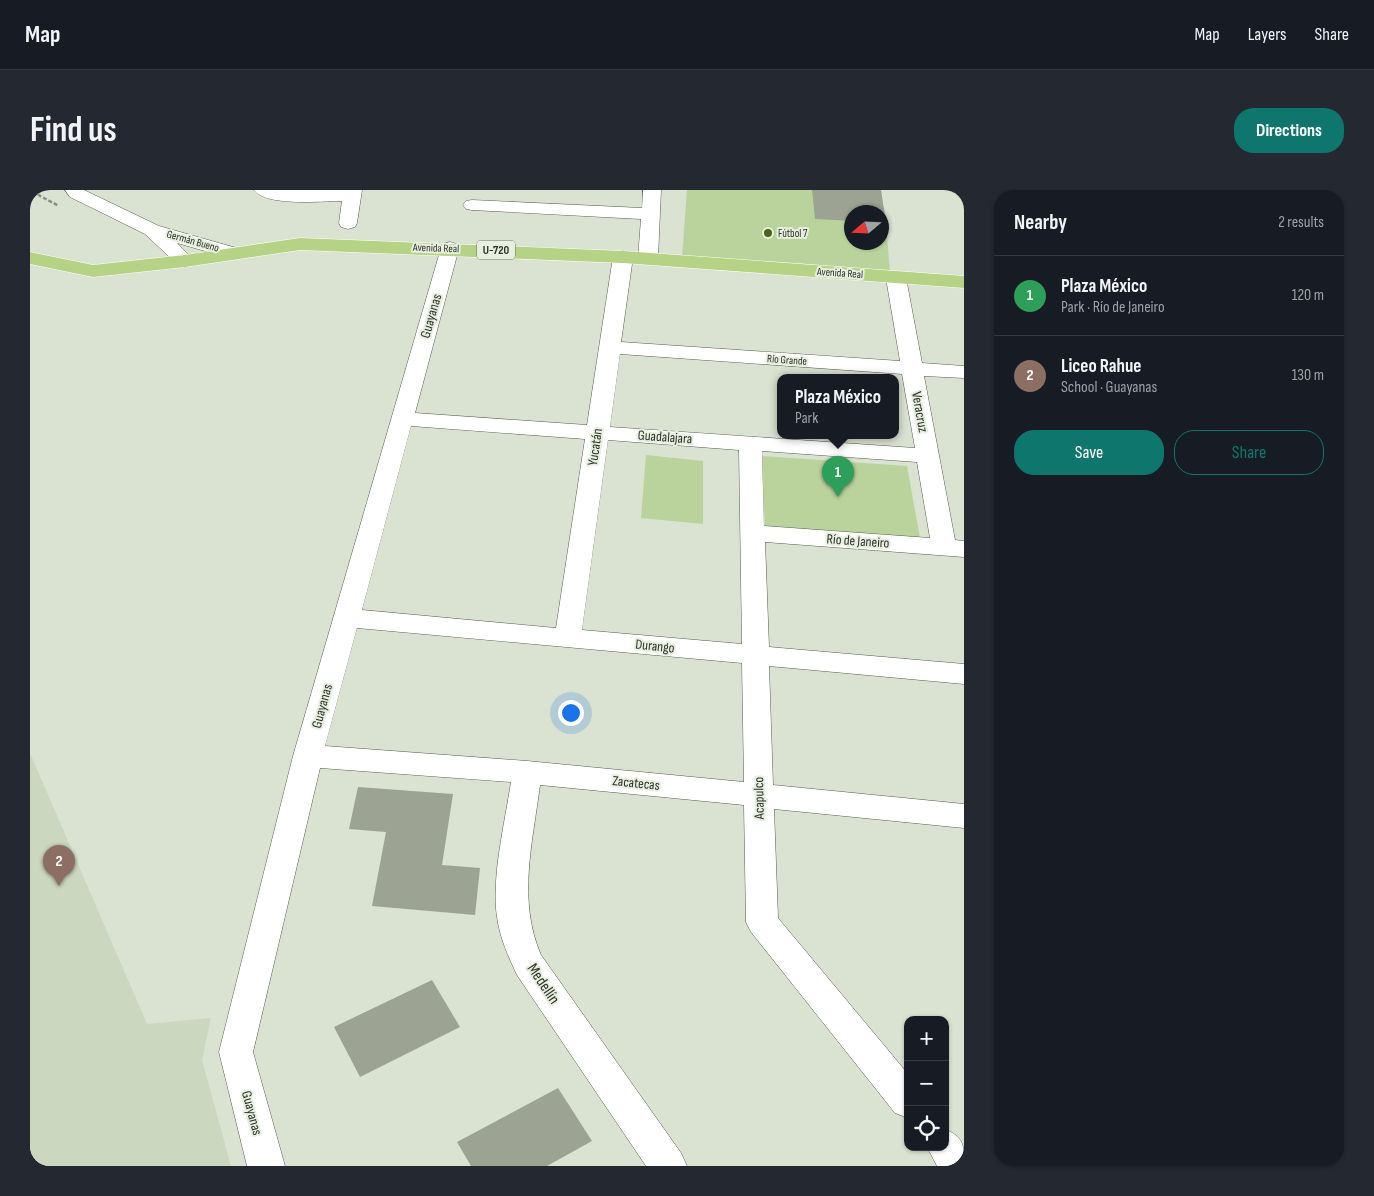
<!DOCTYPE html>
<meta charset="utf-8">
<style>
:root{--surface:#171b24;--page:#242831;--text:#f1f3f6;--muted:#9ea1a6;--line:#363941;--accent:#0f766e}
body{margin:0;font-family:"Sofia Sans Condensed",sans-serif;background:var(--page);color:var(--text)}
.controls{position:absolute;right:15px;bottom:15px;display:grid;overflow:hidden;border-radius:10px;box-shadow:0 1px 4px #0004}
.controls button{width:45px;height:45px;display:grid;place-items:center;padding:0;border:0;border-bottom:1px solid var(--line);background:var(--surface);color:var(--text);font:25px sans-serif}
.compass{position:absolute;left:814px;top:15px;width:45px;height:45px;border-radius:50%;background:var(--surface);box-shadow:0 1px 4px #0004;rotate:251deg}
.you{position:absolute;left:540px;top:522px;width:18px;height:18px;margin:-12px;border:4px solid #fff;border-radius:50%;background:#1a73e8;box-shadow:0 0 0 8px #1a73e833}
.badge{display:grid;place-items:center;width:32px;height:32px;border-radius:50%;background:var(--accent);color:#fff;font-size:16px;font-weight:700}
.pin{position:absolute;translate:-50% -41px;filter:drop-shadow(0 1px 2px #0008)}
.pin::after{content:'';position:absolute;top:26px;width:18px;height:15px;background:inherit;clip-path:polygon(0 0,100% 0,50% 100%)}
.popup{position:absolute;left:747px;top:184px;width:122px;height:65px;box-sizing:border-box;display:grid;place-content:center;border-radius:10px;background:var(--surface);filter:drop-shadow(0 1px 4px #0005);font-size:16px;white-space:nowrap;color:var(--muted)}
.popup b{font-size:19px;color:var(--text)}
.popup::after{content:'';position:absolute;left:50%;top:100%;margin-left:-10px;border:10px solid transparent;border-top-color:var(--surface)}
.list{margin:0;padding:0;list-style:none}
h2{display:flex;justify-content:space-between;align-items:center;height:65px;margin:0;padding:0 20px;font-size:21px}
h2 small{font-size:16px;font-weight:400;color:var(--muted)}
.list li{display:grid;grid-template-columns:32px 1fr auto;gap:15px;align-items:center;box-sizing:border-box;height:80px;padding:0 20px;border-top:1px solid var(--line)}
.list b{display:block;font-size:19px;white-space:nowrap}
.list p{margin:0;font-size:16px;white-space:nowrap;color:var(--muted)}
.list em{font-size:16px;font-style:normal;color:var(--muted)}
.actions{display:flex;gap:10px;padding:15px 20px}
.actions a{flex:1;padding:11px 0;border:1px solid var(--accent);border-radius:20px;text-align:center;font-size:18px;color:var(--accent)}
.actions .main{background:var(--accent);color:#fff}
.icon{flex:none;width:28px;height:28px;fill:none;stroke:currentColor;stroke-width:2;stroke-linecap:round;stroke-linejoin:round}
.map{position:relative;flex:none;width:934px;height:976px;overflow:hidden;border-radius:20px}
header{display:flex;align-items:center;gap:30px;box-sizing:border-box;height:70px;padding:0 25px;background:var(--surface);border-bottom:1px solid var(--line)}
header strong{font-size:24px}
nav{display:flex;gap:28px;margin-inline-start:auto;font-size:18px}
.intro{display:flex;align-items:center;justify-content:space-between;box-sizing:border-box;height:120px;padding:0 30px}
h1{margin:0;font-size:35px}
.button{padding:12px 22px;border-radius:20px;background:var(--accent);color:#fff;font-size:18px;font-weight:700}
main{display:flex;gap:30px;padding:0 30px}
aside{flex:1;background:var(--surface);border-radius:20px;box-shadow:0 1px 4px #0004}
.map>svg:first-child{display:block}
.built{fill:#ccd7c0}
.green{fill:#bad39c;fill-rule:evenodd}
.building{fill:#9ca393}
.lines{fill:none;stroke-linecap:round;stroke-linejoin:round}
.minor-casing{stroke:#565c4e;stroke-width:1}
.major-casing{stroke:#fff;stroke-width:1}
.path{stroke:#8a9084;stroke-width:2.5;stroke-dasharray:4 2;stroke-linecap:butt}
.minor{fill:#fff;fill-rule:evenodd}
.major{fill:#b6d385;fill-rule:evenodd}
.poi-dot{fill:#496517;stroke:#e7efdf;stroke-width:2}
.labels{text-anchor:middle;dominant-baseline:central;stroke-width:4;stroke-linejoin:round;paint-order:stroke}
.far-poi-label{font-size:11px;fill:#2e312b;stroke:#e7efdf;text-anchor:start}
.far-street-label{font-size:11px;fill:#2e312b;stroke:#e7efdf}
.shield{fill:#e7efdf;stroke:#666a61;stroke-width:1}
.shield-label{font-size:12px;font-weight:bold;fill:#2e312b}
.street-label{font-size:14px;fill:#2e312b;stroke:#e7efdf}
.near-street-label{font-size:16px;fill:#2e312b;stroke:#e7efdf}
</style>
<header>
<strong>Map</strong>
<nav><a>Map</a><a>Layers</a><a>Share</a></nav>
</header>
<div class="intro"><h1>Find us</h1><a class="button">Directions</a></div>
<main>
<div class="map">
<svg width="934" height="976" viewBox="0 0 934 976">
<rect width="100%" height="100%" fill="#dae2d1"/>
<path class="built" d="M0,563l117,271 64,-6 -9,42 29,106h-201z"/>
<path class="green" d="M657,0h194l5,33 4,49 -208,-15zM822,22h30v30h-30z
M616,265l57,6v63l-62,-6z
M731,266l146,10 13,72 -155,-10z"/>
<path class="building" d="M782,0h69l5,33 -4,-1v-10h-30v9l-37,-2z
M328,597l95,7 -11,71 38,3 -5,47 -103,-9 14,-74 -37,-3z
M402,790l28,47 -100,50 -26,-50z
M528,898l34,53 -45,25h-76l-14,-24z"/>
<g class="lines">
<g class="minor-casing">
<path id="minor" d="M35,0h19l75,36 81,23 3,4 -3,4 -7,2 -56,-16 18,18 -3,4 -7,2 -7,-2 -33,-31 -75,-37z
M224,0h108l-5,33 -2,4 -7,2 -7,-2 -2,-4 3,-22c-20,0 -76,6 -88,-11z
M613,0h18l-3,68 -3,4 -7,2 -7,-2 -3,-4 3,-39 -169,-9 -6,-1 -3,-4 3,-4 6,-1 170,8z
M420,52l7,2 2,4 -44,165 172,12 26,-168 3,-4 7,-2 7,2 3,4 -12,85 279,19 -14,-83 3,-4 7,-2 7,2 3,4 16,85 42,3v12l-40,-2 31,164 9,1v16l-199,-15 4,105 195,17v20l-195,-18 4,119 191,19v24l-190,-19 4,109 130,156v44l-13,-5 -144,-181 -5,-10 -2,-117 -204,-20c-7,56 -23,115 1,170l140,198 6,13h-41l-129,-191c-9,-19 -17,-37 -20,-58 -6,-39 8,-95 14,-135l-191,-14 -67,284 32,114h-38l-28,-114 74,-296 148,-508 2,-4zM590,164l282,20 13,74 -305,-21zM381,236l174,13 -29,189 -194,-18zM578,250l131,10 3,194 -160,-14zM732,261l155,11 13,76 -166,-12zM327,438l385,35 2,119 -217,-21 -202,-15z
M915,939c19,9 19,15 19,37h-27l-10,-19h18z"/>
</g>
<g class="major-casing">
<path id="major" d="M270,48l323,13 341,25v12l-341,-25 -323,-13 -115,17 -92,10 -63,-13v-12l63,13 92,-10z"/>
</g>
<path class="path" d="M4,0l6,6 19,10"/>
<use href="#minor" class="minor"/>
<use href="#major" class="major"/>
</g>
<circle class="poi-dot" cx="738" cy="43" r="5"/>
<g class="labels">
<g class="far-poi-label">
<text x="748" y="43">Fútbol 7</text>
</g>
<g class="far-street-label">
<text transform="translate(163 51) rotate(16)">Germán Bueno</text>
<text transform="translate(406 58) rotate(2)">Avenida Real</text>
<text transform="translate(810 83) rotate(4)">Avenida Real</text>
<text transform="translate(757 170) rotate(4)">Río Grande</text>
</g>
<rect class="shield" x="447" y="50.5" width="38" height="19" rx="4"/>
<g class="shield-label">
<text x="466" y="60">U-720</text>
</g>
<g class="street-label">
<text transform="translate(401 126) rotate(-74)">Guayanas</text>
<text transform="translate(890 222) rotate(80)">Veracruz</text>
<text transform="translate(635 247) rotate(4)">Guadalajara</text>
<text transform="translate(565 257) rotate(-82)">Yucatán</text>
<text transform="translate(828 351) rotate(4)">Río de Janeiro</text>
<text transform="translate(625 456) rotate(6)">Durango</text>
<text transform="translate(292 516) rotate(-75)">Guayanas</text>
<text transform="translate(606 593) rotate(6)">Zacatecas</text>
<text transform="translate(729 608) rotate(-91)">Acapulco</text>
<text transform="translate(222 923) rotate(75)">Guayanas</text>
</g>
<g class="near-street-label">
<text transform="translate(513 794) rotate(56)">Medellín</text>
</g>
</g>
</svg>
<div class="controls">
<button>+</button>
<button>−</button>
<button><svg class="icon" aria-label="locate" viewBox="0 0 24 24"><circle cx="12" cy="12" r="6"/><path d="M12 2v4M12 18v4M2 12h4M18 12h4"/></svg></button>
</div>
<svg class="compass" viewBox="-18 -18 36 36"><path d="M0-13l5 13h-10z" fill="#e53935"/><path d="M0 13l5-13h-10z" fill="#9ea1a6"/></svg>
<div class="you"></div>
<div class="pin badge" style="left:808px;top:307px;background:#2e9e5b">1</div>
<div class="popup"><b>Plaza México</b>Park</div>
<div class="pin badge" style="left:29px;top:696px;background:#8d6e63">2</div>
</div>
<aside>
<h2>Nearby<small>2 results</small></h2>
<ul class="list">
<li><span class="badge" style="background:#2e9e5b">1</span><div><b>Plaza México</b><p>Park · Río de Janeiro</p></div><em>120 m</em></li>
<li><span class="badge" style="background:#8d6e63">2</span><div><b>Liceo Rahue</b><p>School · Guayanas</p></div><em>130 m</em></li>
</ul>
<div class="actions"><a class="main">Save</a><a>Share</a></div>
</aside>
</main>
